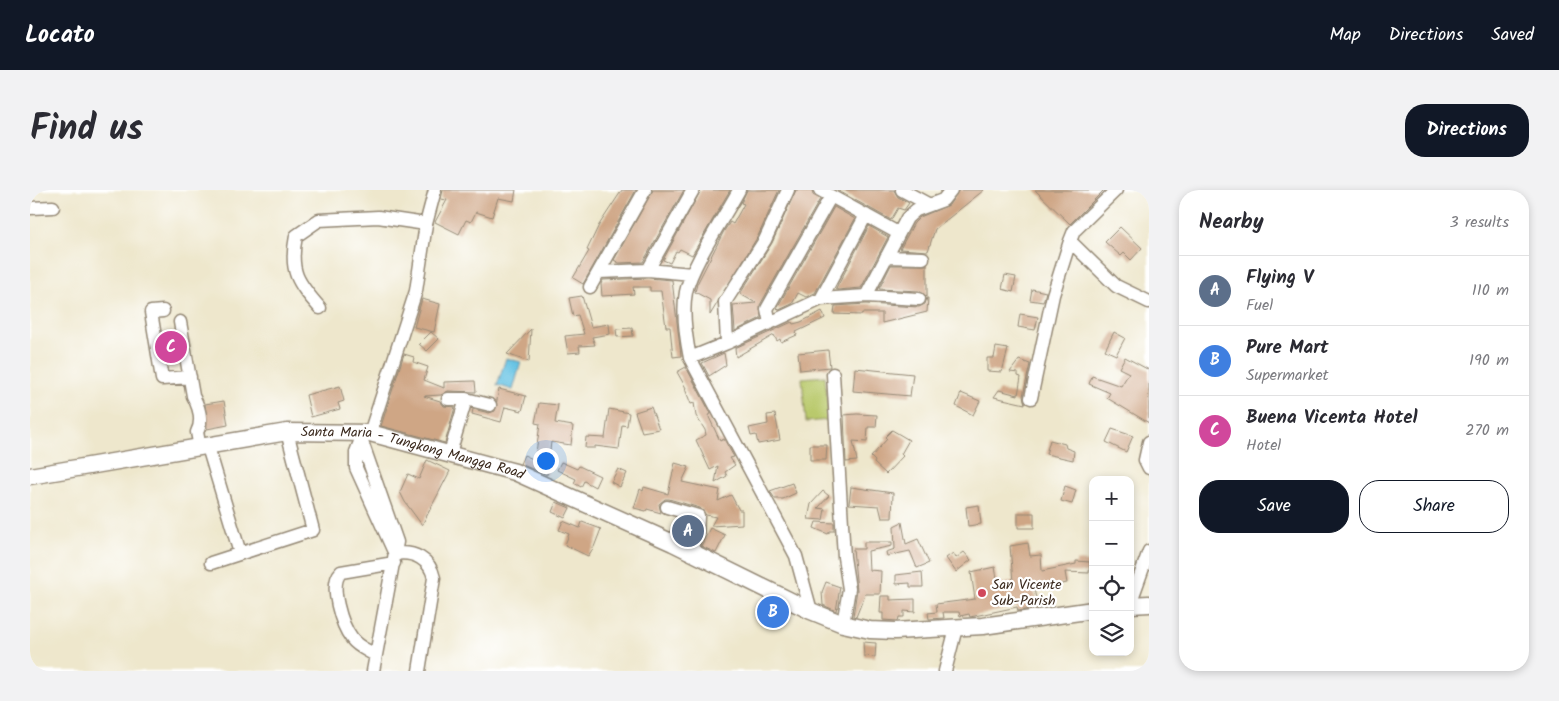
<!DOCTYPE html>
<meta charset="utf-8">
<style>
:root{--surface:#fff;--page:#f2f2f3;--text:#2b2b33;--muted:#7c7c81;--line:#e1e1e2;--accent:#111827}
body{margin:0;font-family:Kalam,sans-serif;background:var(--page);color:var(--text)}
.controls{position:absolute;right:15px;bottom:15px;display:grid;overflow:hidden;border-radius:10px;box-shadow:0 2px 8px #0003}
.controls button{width:45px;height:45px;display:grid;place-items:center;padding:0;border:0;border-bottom:1px solid var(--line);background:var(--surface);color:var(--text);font:25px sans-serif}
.you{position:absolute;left:515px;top:270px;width:18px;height:18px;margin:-12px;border:4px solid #fff;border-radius:50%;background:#1a73e8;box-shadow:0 0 0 8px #1a73e833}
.badge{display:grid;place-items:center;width:32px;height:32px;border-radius:50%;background:var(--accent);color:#fff;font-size:16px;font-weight:700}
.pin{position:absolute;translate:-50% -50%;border:2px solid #fff;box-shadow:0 1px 5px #0006}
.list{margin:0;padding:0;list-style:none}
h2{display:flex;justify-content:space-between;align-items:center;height:65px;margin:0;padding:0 20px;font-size:21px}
h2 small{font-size:16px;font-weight:400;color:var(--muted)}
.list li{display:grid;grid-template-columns:32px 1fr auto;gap:15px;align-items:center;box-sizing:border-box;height:70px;padding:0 20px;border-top:1px solid var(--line)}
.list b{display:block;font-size:19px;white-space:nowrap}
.list p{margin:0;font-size:16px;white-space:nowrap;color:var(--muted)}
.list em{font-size:16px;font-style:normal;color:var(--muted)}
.actions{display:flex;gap:10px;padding:15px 20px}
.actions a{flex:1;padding:11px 0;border:1px solid var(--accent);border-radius:20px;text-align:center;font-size:18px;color:var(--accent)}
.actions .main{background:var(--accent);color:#fff}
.icon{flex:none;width:28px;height:28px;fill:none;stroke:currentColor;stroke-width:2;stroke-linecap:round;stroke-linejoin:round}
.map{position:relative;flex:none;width:1119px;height:481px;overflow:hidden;border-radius:20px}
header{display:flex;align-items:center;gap:30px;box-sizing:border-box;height:70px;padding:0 25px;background:var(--accent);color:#fff}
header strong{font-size:24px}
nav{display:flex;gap:28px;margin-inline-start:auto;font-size:18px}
.intro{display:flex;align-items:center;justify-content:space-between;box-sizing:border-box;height:120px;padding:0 30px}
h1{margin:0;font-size:35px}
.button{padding:12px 22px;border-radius:20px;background:var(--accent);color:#fff;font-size:18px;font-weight:700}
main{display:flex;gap:30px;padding:0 30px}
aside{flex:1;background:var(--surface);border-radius:20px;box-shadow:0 2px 8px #0003}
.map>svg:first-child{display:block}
.green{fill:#b9c96c;stroke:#7a7a45}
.water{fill:#66c3e4;stroke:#507681}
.building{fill:#cfa685}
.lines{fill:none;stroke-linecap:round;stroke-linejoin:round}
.minor-casing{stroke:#948875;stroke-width:15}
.major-casing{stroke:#948875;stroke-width:19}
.minor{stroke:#fff;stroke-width:12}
.major{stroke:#fff;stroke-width:16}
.poi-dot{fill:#d1495b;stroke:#fff;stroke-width:2}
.labels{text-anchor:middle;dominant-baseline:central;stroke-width:4.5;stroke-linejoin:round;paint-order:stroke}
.street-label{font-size:14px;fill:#3b2a1e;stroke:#fff}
.poi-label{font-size:14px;fill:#3b2a1e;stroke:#fff;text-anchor:start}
</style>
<header>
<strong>Locato</strong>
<nav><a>Map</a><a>Directions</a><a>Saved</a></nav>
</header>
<div class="intro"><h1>Find us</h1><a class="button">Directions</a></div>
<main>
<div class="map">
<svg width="1119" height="481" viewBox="0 0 1119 481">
<rect width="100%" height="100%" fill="#fff"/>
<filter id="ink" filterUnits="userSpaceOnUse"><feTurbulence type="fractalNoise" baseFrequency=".02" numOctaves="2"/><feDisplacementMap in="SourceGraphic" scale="10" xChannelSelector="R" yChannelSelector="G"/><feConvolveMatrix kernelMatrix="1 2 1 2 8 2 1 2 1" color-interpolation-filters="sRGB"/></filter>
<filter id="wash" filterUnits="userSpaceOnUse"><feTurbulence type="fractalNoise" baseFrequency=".0096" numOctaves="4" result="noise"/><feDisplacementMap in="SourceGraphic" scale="20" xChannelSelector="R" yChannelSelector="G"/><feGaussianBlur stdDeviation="1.12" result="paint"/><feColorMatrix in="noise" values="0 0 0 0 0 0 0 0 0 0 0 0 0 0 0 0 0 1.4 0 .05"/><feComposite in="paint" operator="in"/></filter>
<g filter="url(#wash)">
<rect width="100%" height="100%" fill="#eee7cc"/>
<path class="green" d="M795,186l4,44 -23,2 -4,-44z"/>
<path class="water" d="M476,168l15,4 -8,28 -16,-5z"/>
<g id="blocks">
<path class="building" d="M413,0h73l-2,11 -16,-3 -6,19 -16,-5 -5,10 -5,-2 -7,14 -24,-12 12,-22 -6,-1z
M592,0h14l-53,94 -10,-6 16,-27 -2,-1 12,-25z
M623,0h31l-41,72 -24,1 -5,-3z
M671,0h29l-38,65 -12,-6 -2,3 -2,-1 -6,12 -7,-3z
M717,0h32l-21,46 -48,79v-15l-15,-8 2,-8 27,-53 6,-9 3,2 11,-20 -3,-1z
M766,0h16l1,5 7,4 -60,106 1,13 -26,13 -2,-26 23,-2 -16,-9 32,-51z
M807,0h57l4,7 11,6 -5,7 -6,-2 -7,12z
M929,0h25l-49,39 -7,22 -28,-2 14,-26 6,-6 29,-12z
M1005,0h69l-34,34z
M804,17l21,12 -40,74 -9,4 -8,-4 -6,11 -13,6 -2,-2z
M839,36l19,11 -27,51 -23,2 -2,-1z
M1090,37l22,21 -11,12 -7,-7 -3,3 -16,-14z
M861,75h36v32l-8,-6 -40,-2z
M975,85l11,2 -3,15 -11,-3z
M618,88l24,2 9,76 -8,1 -3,-30h-4l-5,-36h-11v-4h-17l1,7 -32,2 -1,-12 2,-4z
M1002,99l14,3 -3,10 -13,-2z
M552,106l9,31 18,-3 1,10 -18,3 3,8 -16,1 1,6 -12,1 -3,-17 19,-2 -6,-19 -5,1 -4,-18z
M897,108h1l-1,14 -45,11v-10h-20v2l-28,-1 1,-8 31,-2 53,3 6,-3z
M392,109l18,5 -6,28 -20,-5z
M792,121l3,7 -29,14 1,3 -16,7 -1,-3 -3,2 -3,-6 -38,22 -1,-9 57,-26 1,2 8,-2z
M990,124l18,3 -3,13 -17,-3z
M602,138l1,8 -16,1 -1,-8z
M501,139l-2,33 -22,-8z
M401,142l8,7 -12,12 -8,-7z
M1084,142l11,6 -9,17 -11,-5z
M966,157l12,2 -6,23 -15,-1v-13h7z
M798,160l2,17 -30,3 -2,-17z
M694,163l2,12 -17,11 -7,-13z
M374,164l10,3 -1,5 15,5 -4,13 20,8v-6l31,-1 1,11 -28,-1 -7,4 -17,1 16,5 4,5 11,1 -10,36 -64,-17z
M1095,167l24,13v53l-42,-25 3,-5 -21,-9 3,-8 29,10 8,-13 -10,-5z
M989,170l11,4 -7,32 2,8 -31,-7 5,-7 19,5 3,-18 -3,-1v-3l-8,-1z
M656,177l25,47 -3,1 12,26 4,-2 10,18 -4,1 5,7 -10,7 2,4 -12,7 3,-17 -8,4 -14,-30 10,-5 -1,-5 -9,-14 -2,-13 -3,1 -6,-15 1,-1 -9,-16z
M825,178l58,6 -3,22 -57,-5z
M310,196l4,15 -6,2 2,6 -29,8 -5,-22z
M469,199l27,7 -4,15 -17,-4 -4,15 -29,-8 1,-5 16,4 6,-2z
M931,203l19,8 -7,14 -17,-9z
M194,211l4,24 -21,4 -2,-25z
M509,213l19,2 -3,18 18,3 -2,19 -20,-3 -4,33 -27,-11 4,-9 11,5 5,-36 -5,-1z
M621,217l8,22 -17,3 -7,-20z
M579,219l20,4 -2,13 -5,-1 -3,24 -24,-3v2h-10l1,-11 19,1z
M745,224l5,26 -22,4 -2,-9 -5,1 -2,-8 19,-4 -1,-9z
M827,224l20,1 -1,12h-8l-1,15 -14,-1 4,20 -11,1 -2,-47z
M1082,239l21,7 -7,16 -20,-10z
M862,240l17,10 -8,14 2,2 -17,18 -12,-11 1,-2 -4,-4 16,-18 -2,-2z
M1020,250l15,4 1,4 8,3 -1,9 -27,-6z
M780,255h17l-1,15h-16z
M397,270l23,11 -28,54 -17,-23 -5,-10 8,-18 11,5z
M531,272l16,7 2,-3 21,10 -5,11 -11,-6 -3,6 -7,-4 2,-4 -19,-9z
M645,273l14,4 -7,15 38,8 -2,11 13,-6 8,15h3v14l-31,2 5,-9 -10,-2 -6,-7 -31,-9h-4l-6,5 2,9 -14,-4 -1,2 -12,-3 6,-19 3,2 1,-4 24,7z
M588,279l9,4 -7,14 -9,-5z
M762,293l4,10 -13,6h-8l-5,-8z
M1035,296l11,4 -4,14 -11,-3z
M821,297l42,6 -1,25h-10l-3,-12 -30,-2z
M793,301l6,5 -11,12 7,1 -2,11 -15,-1 3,-15z
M526,312l14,6 -5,10 -13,-6z
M949,315l2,19 -13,2 -2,-19z
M988,323h16v15h-16z
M533,331l17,7 2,-6 19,7 -7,18 -6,9 -23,-11 4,-11 -10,-4z
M786,332l18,1v8h-4l-2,3 -14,-6z
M872,332l4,22 12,-5 11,24 -12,5 -7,-17 -23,5 -1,-4 9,-3 -1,-23z
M680,338l15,7 -9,18 -15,-7z
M834,352h28v4l-24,5 1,19 12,1 -1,23h-15l-9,23 -3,-1 4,-26 -4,-41h11z
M998,353l2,13 11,-1 1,16 34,-7v-3l14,1 -1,11 -24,-1 2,11 -33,6 4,19 -20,3 -1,-4 -47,10 -1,-3 -9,2 -1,-4h-16l1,6 -15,1 -1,-6 9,-1 -1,-8 39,-5 -4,-27 24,-5 3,17 15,-2 -3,-36z
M934,362l7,8 -15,12 -10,-14 7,-5 3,5z
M892,382l1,15h-13v-4l-14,1v-9z
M796,392l14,5 -4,24 -13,-6 -1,-13z
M851,406h9v4l25,-1v13l-11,-1v6h-5l-1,4 -15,-1v-7h-3z
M833,452l13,1 -1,14 -11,-1z"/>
</g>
</g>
<g filter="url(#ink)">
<use href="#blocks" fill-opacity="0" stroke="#948875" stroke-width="1"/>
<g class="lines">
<g class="minor-casing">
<path id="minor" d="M709,0c-14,26 -48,76 -53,102 -4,20 0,46 4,66l106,198 15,55
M790,0l78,43
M872,0l26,14
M1086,0l-42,41 -4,10 46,45 33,16
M0,18l23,-1
M856,67l37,1
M618,80l45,-80
M569,82l49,-2 44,4
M560,97l55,-97
M836,106l53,3
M791,109l45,-84
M290,118c-23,-26 -31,-37 -24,-72l23,-16 59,-3 48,7
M133,121l-12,1 11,67 28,-2
M150,132l13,74c6,11 10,25 4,36l3,16
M740,133l-3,-14 64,-113
M697,153l-2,-41 40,-62 23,-50
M660,168l37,-15 94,-44 45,-3 41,-78 9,-8 27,-10 8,-10
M803,184l11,183 5,32 -6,35
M1001,208l22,-103 17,-54
M418,209h18l24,6
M340,243l46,-142 10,-67 9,-34
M332,247l-6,15v16l39,86
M332,252l35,100 -24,129
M1119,252l-4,18 4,8
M178,257l32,106
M420,263l16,-54
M637,317l31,9 -1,19
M643,353l7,-16 16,7 -5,17
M365,364c19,-3 35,5 39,24l-15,93
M181,373l102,-33 -26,-98
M1100,414l19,-53
M345,465c-8,-5 -17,-8 -23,-16 -10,-13 -24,-54 -11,-67l53,-9
M915,481l11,-43"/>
</g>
<g class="major-casing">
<g id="major">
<path id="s1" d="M0,286l257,-44 83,1 145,39 158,71 138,68 32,13 27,6 25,1 88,-5 110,-16"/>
<path d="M1100,415l19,-1"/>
</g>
</g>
<use href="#minor" class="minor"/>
<use href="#major" class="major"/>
</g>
</g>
<circle class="poi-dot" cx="952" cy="403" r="5"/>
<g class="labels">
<g class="street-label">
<text stroke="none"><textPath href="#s1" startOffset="389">Santa Maria - Tungkong Mangga Road</textPath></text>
</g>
<g class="poi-label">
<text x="962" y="395">San Vicente<tspan x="962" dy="16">Sub-Parish</tspan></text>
</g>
</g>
</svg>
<div class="controls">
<button>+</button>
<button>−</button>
<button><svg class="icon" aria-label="locate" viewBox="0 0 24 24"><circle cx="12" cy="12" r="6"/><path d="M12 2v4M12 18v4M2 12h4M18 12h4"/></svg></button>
<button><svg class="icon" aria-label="layers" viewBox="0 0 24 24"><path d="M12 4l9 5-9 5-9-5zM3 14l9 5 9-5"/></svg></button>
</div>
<div class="you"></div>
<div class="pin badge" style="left:658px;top:341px;background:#5c6f8a">A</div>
<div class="pin badge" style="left:743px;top:422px;background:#3f7fe0">B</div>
<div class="pin badge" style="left:141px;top:157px;background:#d1479c">C</div>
</div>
<aside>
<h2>Nearby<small>3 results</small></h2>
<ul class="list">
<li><span class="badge" style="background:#5c6f8a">A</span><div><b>Flying V</b><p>Fuel</p></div><em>110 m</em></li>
<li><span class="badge" style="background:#3f7fe0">B</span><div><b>Pure Mart</b><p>Supermarket</p></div><em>190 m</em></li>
<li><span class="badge" style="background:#d1479c">C</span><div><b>Buena Vicenta Hotel</b><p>Hotel</p></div><em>270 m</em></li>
</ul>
<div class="actions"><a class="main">Save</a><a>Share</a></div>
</aside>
</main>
